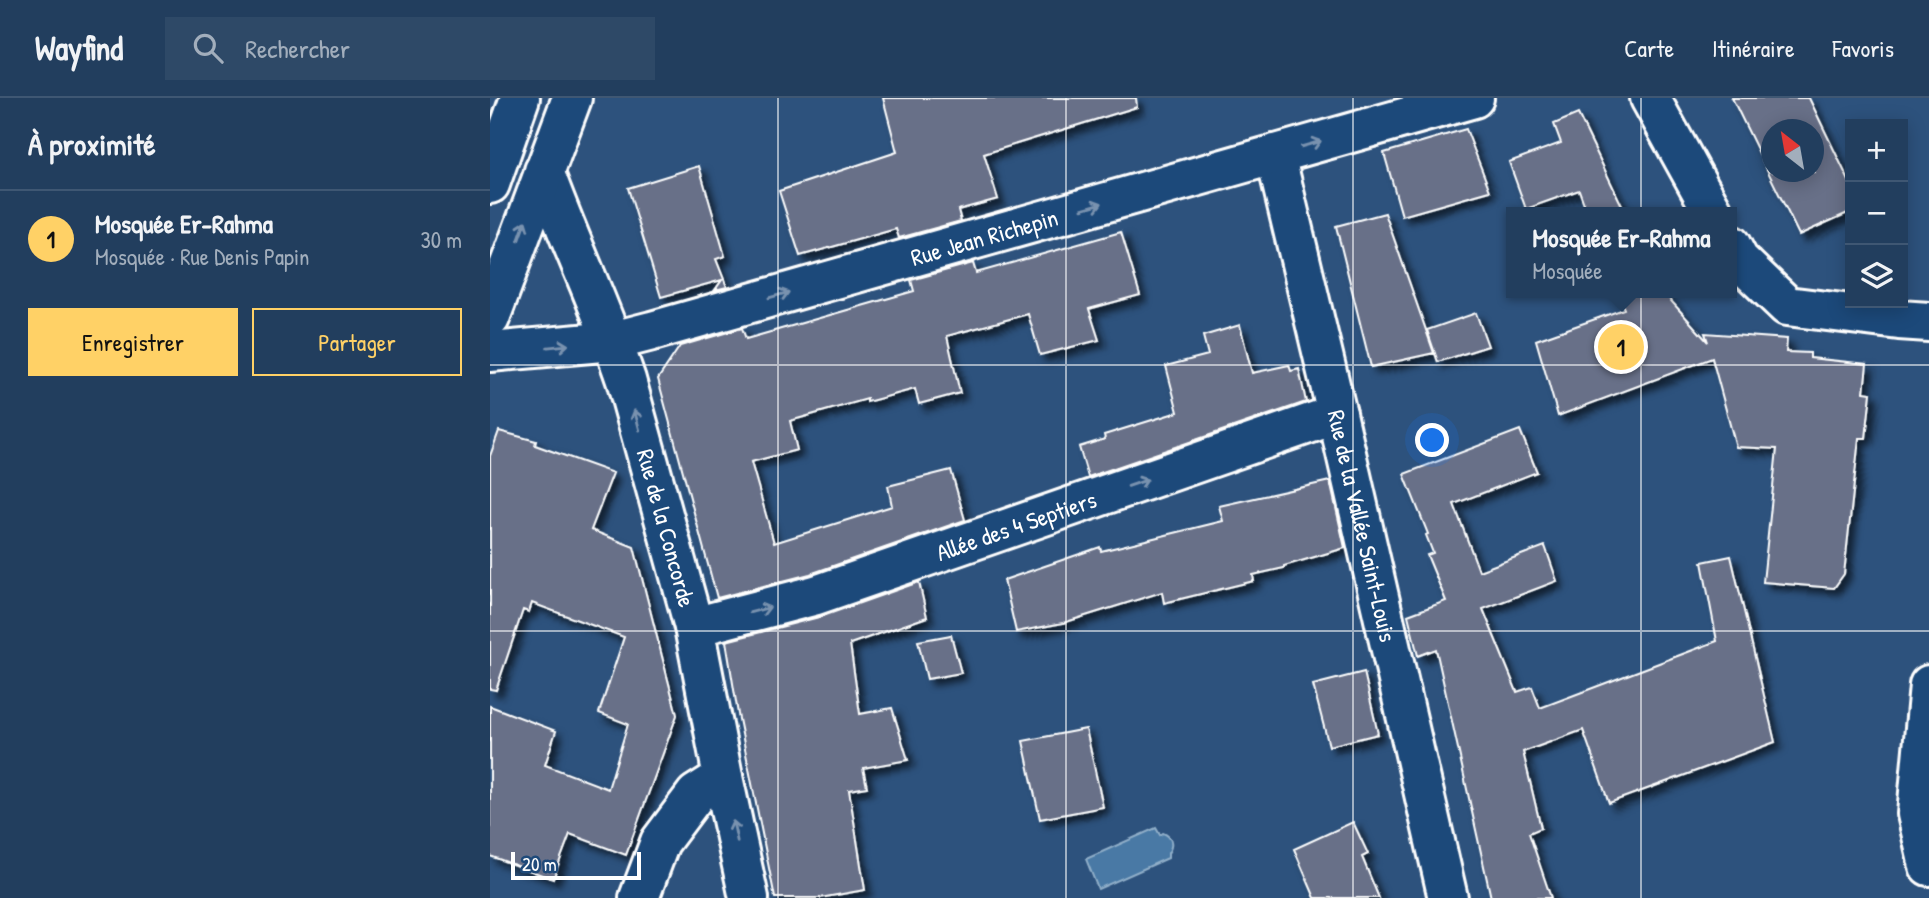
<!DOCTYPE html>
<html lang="fr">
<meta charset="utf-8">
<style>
:root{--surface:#223e5e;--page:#2e4967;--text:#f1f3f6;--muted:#a2aebc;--line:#3f5773;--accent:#ffd166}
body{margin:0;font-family:"Patrick Hand",sans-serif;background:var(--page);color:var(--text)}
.controls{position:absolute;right:21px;top:21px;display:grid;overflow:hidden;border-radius:0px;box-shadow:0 4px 18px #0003}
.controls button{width:63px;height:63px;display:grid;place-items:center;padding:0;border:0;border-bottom:2px solid var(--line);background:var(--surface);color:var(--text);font:35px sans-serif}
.compass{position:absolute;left:1271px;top:21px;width:63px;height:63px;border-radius:50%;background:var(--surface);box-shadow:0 4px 18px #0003;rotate:329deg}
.scale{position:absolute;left:21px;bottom:18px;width:130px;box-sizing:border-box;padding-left:7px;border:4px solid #fff;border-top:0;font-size:19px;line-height:24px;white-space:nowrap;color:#fff;-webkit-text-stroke:5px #1f4a7a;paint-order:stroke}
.you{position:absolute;left:943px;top:343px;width:24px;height:24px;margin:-18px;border:5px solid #fff;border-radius:50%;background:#1a73e8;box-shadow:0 0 0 10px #1a73e833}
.badge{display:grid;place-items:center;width:46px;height:46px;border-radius:50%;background:var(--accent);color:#111;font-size:23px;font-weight:700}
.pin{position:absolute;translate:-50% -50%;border:4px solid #fff;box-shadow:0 2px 7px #0006}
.popup{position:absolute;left:1016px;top:109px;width:231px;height:91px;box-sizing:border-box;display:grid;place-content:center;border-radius:0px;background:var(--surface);filter:drop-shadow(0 2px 5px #0005);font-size:23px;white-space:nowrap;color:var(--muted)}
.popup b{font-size:26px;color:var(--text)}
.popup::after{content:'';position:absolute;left:50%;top:100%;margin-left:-14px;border:14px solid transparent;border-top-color:var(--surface)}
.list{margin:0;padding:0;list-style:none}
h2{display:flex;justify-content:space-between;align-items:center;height:91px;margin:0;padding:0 28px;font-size:30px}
h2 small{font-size:23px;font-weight:400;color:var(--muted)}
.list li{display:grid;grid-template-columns:46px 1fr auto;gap:21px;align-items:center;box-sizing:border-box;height:98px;padding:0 28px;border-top:2px solid var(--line)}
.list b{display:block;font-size:26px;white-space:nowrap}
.list p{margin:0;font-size:23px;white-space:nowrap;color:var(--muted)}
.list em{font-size:23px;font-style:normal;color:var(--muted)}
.actions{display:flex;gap:14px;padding:21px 28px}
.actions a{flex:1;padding:16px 0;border:2px solid var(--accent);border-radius:0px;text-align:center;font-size:24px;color:var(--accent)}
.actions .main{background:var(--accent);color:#111}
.icon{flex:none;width:38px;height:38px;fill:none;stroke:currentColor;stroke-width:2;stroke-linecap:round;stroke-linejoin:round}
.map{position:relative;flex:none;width:1439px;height:800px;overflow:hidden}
header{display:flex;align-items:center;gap:42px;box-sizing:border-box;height:98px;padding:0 35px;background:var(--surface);border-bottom:2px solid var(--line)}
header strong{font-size:33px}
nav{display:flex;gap:38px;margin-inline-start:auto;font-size:24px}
.search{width:490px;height:63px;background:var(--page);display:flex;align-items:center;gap:18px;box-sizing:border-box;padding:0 24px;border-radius:0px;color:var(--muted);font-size:26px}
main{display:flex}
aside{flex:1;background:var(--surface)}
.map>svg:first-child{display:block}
.water{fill:#4879a5;stroke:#91afc9;stroke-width:2}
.building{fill:#677088;stroke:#fff;stroke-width:2;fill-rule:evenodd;filter:url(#shadow)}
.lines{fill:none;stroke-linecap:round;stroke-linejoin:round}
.minor-casing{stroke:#fff;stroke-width:44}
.secondary-casing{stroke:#fff;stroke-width:44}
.minor{stroke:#1f4a7a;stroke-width:38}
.secondary{stroke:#1f4a7a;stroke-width:38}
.oneway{stroke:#7992af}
.grid{fill:none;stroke:#fff;stroke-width:2;stroke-opacity:0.55}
.labels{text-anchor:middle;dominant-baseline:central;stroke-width:6;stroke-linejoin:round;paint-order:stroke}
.street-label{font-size:24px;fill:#fff;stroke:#1f4a7a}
</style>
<header>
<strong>Wayfind</strong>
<div class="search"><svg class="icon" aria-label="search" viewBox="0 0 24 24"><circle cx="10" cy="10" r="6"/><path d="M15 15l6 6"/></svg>Rechercher</div>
<nav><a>Carte</a><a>Itinéraire</a><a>Favoris</a></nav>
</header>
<main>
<aside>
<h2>À proximité<small></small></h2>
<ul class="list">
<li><span class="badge">1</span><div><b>Mosquée Er-Rahma</b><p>Mosquée · Rue Denis Papin</p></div><em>30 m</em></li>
</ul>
<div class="actions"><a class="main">Enregistrer</a><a>Partager</a></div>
</aside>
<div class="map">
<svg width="1439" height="800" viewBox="0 0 1439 800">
<defs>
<filter id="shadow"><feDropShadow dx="6" dy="6" stdDeviation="3.5" flood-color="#0009"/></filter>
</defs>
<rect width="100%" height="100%" fill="#2d527d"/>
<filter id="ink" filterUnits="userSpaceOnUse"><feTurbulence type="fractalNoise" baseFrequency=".0143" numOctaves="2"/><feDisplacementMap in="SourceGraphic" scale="14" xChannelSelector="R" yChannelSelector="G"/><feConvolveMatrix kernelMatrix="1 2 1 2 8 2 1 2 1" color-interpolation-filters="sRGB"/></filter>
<g filter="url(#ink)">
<path class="water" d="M666,730l4,7 3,-2c10,4 10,13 5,20v5l-70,31 -12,-30z"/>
<path class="building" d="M393,0h253l1,9 -153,47 14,45 -40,11 3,11 -62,17 -3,-9 -96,27 -21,-65 118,-39z
M1242,0h77l41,85v29l-51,23zM1282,32h42v42h-42z
M1088,16l47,98h-38l-8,-22 -53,19 -17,-47 52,-19 -7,-19z
M976,31l24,62 -88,25 -18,-63z
M209,68l26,90 -9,3 11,28 -12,3 7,-10 -61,17 -33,-109z
M895,115l49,140 -63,14 -35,-141z
M631,134l19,63 -51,14 10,31 -59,15 -12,-41 -81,22 13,57 -41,11 -4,-15 -48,13v-3l-77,22 7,29 -46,12 23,81 118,-37 -4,-20 63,-16 14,50 -155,54 -93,24 -59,-219 22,-33 62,-18 4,11 168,-48 -3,-11 62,-17 3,10z
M1128,195h46l44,49 -3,-9 82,6 -1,13 24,1v5l57,6 -3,28 7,1 -5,45h-7l-15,136 -10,14 -71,-6 14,-133 -41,-2 -24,-89 -154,58 -22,-76 88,-31z
M986,215l12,33 -50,16 -11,-32z
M750,227l12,48 37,-8 2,6 8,-2 7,33 -218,75 -9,-30 26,-8 -1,-4 74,-23 -12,-46 42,-11 -5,-19z
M1030,332l17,42 -83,32 25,67 66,-25 12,35 -74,28 34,83 15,-5 8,21 177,-67 -15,-79 29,-6 44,186 -166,61 -26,-73 -60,22 18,76 -12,5 22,65h-60l-55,-249 -18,7 -10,-41 38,-14 -19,-46 6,-2 -7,-18 2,-1 -24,-60z
M9,333l37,10 -1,4 78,28 -22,57 43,17 43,168 -51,140 -56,-21 -17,45 -63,-23v-150l66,25 -11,34 63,24 20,-65 -29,-11 25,-76 -92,-34 -3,9 -6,-2 -27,80 -6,-1v-233z
M840,383l15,67 -61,18v2l-31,7 1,6 -90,22 -2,-11 -99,31 -47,9 -12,-52 96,-33 1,4 122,-30 -4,-15z
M429,484l8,35 -77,27 10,70 32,-6 16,52 -45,8 4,19 -18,3 16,100 -45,8h-45l-37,-184 -12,-73 97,-25z
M461,537l10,38 -34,6 -9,-38z
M874,574l14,62 -49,12 -16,-61z
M596,631l17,78 -63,12 -17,-78z
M863,724l15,32 -6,3 17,41h-64l-21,-49z"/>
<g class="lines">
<g class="minor-casing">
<g id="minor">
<path d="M1160,0l63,114"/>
<path id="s1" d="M785,56l62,260 111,484"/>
<path id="s2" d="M54,73c25,70 58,137 82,209l68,247 29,150 26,121"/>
<path d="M1241,147l8,15 48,46 112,14 30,2"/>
<path id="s3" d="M0,254l123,-11 39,-10 822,-233"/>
<path id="s4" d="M204,529l122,-32 521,-181"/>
<path d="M1439,587l-12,129 12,52"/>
<path d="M149,800l21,-56 36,-48 27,-17"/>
</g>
</g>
<g class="secondary-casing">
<path id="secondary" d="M0,86l30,-86
M0,220l82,-220"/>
</g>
<use href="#minor" class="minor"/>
<use href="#secondary" class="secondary"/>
</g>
<defs><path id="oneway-shaft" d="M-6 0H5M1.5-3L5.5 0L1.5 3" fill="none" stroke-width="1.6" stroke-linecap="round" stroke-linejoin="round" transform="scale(1.75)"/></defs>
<g class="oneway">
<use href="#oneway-shaft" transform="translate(821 46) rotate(-16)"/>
<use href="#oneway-shaft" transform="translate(602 108) rotate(-16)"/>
<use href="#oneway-shaft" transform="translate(32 133) rotate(-70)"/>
<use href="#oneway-shaft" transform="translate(289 197) rotate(-16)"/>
<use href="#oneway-shaft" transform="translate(68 248) rotate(-6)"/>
<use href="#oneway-shaft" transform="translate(147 322) rotate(-105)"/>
<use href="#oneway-shaft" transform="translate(648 385) rotate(-19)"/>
<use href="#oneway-shaft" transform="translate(270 512) rotate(-15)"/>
<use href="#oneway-shaft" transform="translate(245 733) rotate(-102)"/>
</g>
</g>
<path class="grid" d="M288,0v800M576,0v800M863,0v800M1151,0v800M0,267h1439M0,533h1439"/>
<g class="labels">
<g class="street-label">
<text stroke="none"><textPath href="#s3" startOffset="509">Rue Jean Richepin</textPath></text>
<text stroke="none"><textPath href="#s4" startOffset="338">Allée des 4 Septiers</textPath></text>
<text stroke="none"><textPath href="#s1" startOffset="382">Rue de la Vallée Saint-Louis</textPath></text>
<text stroke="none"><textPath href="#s2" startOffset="378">Rue de la Concorde</textPath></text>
</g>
</g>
</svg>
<div class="controls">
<button>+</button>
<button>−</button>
<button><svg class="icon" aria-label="layers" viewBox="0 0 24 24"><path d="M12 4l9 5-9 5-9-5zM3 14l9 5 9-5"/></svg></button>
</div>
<svg class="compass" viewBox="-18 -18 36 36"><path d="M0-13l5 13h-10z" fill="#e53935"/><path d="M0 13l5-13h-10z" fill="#a2aebc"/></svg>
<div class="scale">20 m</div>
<div class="you"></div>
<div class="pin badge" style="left:1131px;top:249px">1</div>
<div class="popup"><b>Mosquée Er-Rahma</b>Mosquée</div>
</div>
</main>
